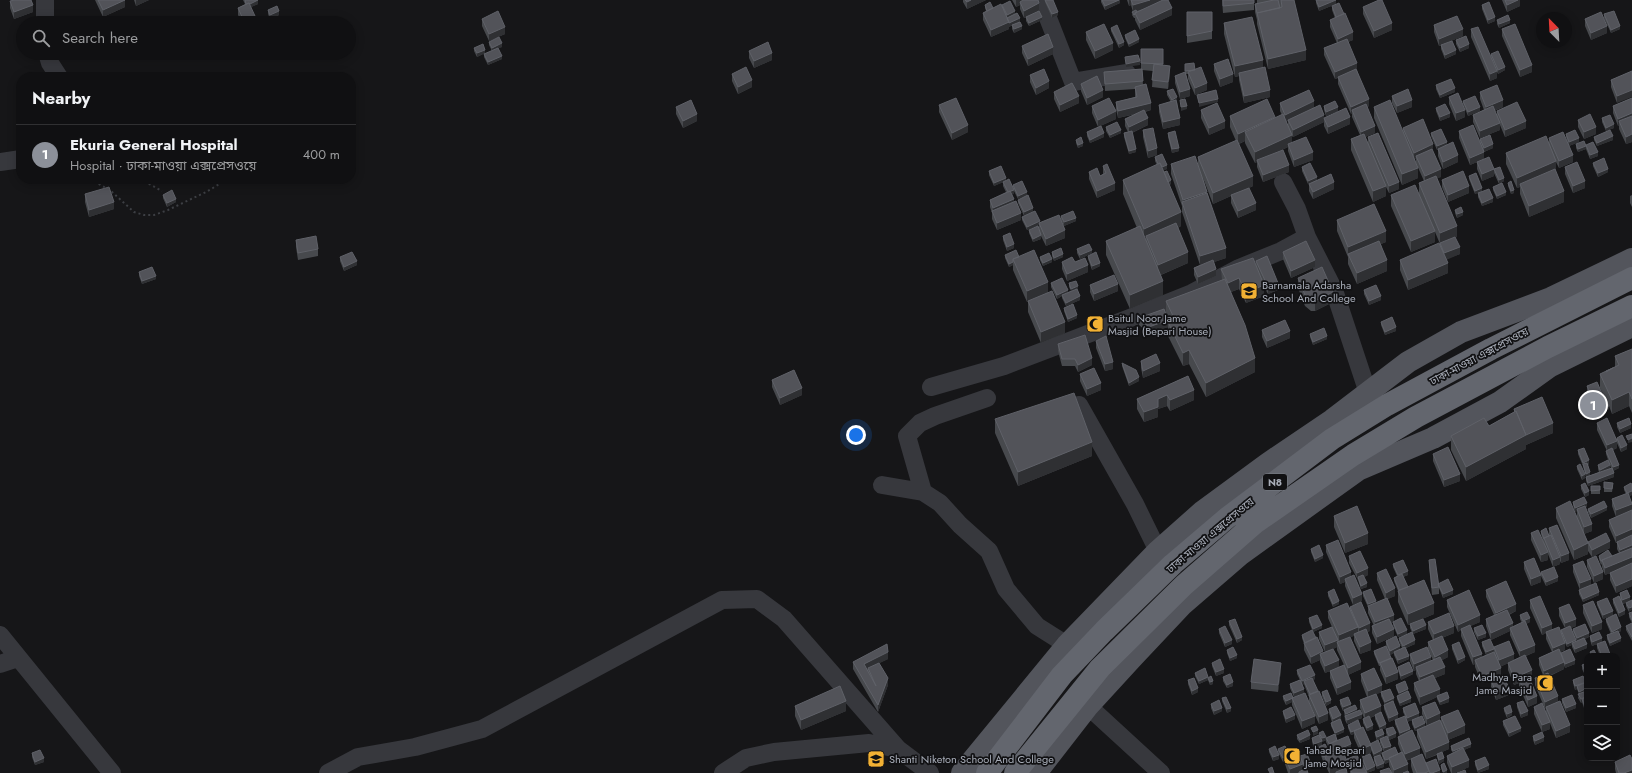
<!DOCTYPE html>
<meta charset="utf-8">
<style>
:root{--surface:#101012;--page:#1e1e20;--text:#f1f3f6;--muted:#9c9d9f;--line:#303032;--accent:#8c9099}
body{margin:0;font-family:Jost,"Noto Sans Bengali",sans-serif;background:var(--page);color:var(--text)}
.controls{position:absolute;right:12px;bottom:12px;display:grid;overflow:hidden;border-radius:8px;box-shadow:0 2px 10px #0003}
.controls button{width:36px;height:36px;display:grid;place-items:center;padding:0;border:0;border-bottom:1px solid var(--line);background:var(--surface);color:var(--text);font:20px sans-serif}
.compass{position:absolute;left:1536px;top:12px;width:36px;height:36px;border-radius:50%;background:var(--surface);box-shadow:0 2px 10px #0003;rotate:336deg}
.you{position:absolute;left:856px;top:435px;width:14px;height:14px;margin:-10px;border:3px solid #fff;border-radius:50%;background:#1a73e8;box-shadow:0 0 0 6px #1a73e833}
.badge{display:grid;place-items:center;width:26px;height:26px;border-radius:50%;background:var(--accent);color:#fff;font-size:13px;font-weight:700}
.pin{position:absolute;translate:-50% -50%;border:2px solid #fff;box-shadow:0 1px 4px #0006}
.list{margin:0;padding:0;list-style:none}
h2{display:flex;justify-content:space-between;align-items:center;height:52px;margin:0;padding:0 16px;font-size:17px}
h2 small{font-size:13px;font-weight:400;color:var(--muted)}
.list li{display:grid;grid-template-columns:26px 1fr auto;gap:12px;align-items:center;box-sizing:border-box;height:60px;padding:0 16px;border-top:1px solid var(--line)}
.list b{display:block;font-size:15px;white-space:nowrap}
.list p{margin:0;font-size:13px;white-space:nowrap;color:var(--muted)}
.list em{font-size:13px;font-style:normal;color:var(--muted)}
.icon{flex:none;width:22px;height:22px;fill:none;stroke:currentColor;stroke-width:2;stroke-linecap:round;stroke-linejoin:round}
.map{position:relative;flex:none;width:1632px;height:773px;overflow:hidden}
.search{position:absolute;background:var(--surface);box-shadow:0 2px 10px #0003;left:16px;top:16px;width:340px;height:44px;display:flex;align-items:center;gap:10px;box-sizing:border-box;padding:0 14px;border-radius:22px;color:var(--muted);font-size:15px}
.panel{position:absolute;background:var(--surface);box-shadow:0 2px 10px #0003;left:16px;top:72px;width:340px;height:112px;border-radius:16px}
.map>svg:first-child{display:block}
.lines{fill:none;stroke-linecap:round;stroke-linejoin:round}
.path{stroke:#3d3f44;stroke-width:2;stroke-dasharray:2 3;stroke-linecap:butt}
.minor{stroke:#37383d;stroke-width:18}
.major{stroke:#53555c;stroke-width:22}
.highway{stroke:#63666e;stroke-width:22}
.wall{fill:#47494d;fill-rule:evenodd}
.shaded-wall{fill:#2f3033}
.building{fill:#525359;stroke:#5f6168}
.labels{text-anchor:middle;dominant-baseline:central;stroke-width:3.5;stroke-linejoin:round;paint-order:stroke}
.shield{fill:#111113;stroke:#7b7e86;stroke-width:1}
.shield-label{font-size:10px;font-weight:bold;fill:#a8adb8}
.poi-label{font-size:11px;fill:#a8adb8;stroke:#111113;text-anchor:start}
.street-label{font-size:11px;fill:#a8adb8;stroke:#111113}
</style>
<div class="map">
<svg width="1632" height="773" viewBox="0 0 1632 773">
<rect width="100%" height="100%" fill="#161618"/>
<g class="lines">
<path class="path" d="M90,179l21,12 23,21 10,3h10l14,-5 38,-18 22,-13
M140,179l22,12"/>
<path class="minor" d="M45,0v23
M1041,0l32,82 54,-9
M47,53l3,10 9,14
M0,162l21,-3
M1283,182l14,27 10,28 27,53 34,103
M931,387l73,-21 126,-48 62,-25 47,-25 42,-17 26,-14
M1079,405l56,99 23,47
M882,485l41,7 17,11 20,22 29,26 17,38 31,37 30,19
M923,492l-16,-56 13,-13 15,-7 52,-18
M0,635l112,138
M0,664l18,-6
M1088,706l73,67
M328,773l30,-16 57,-10 67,-18 240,-129 35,-1 27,20 114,130
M723,773l23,-15 28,-6 95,-9 29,6 32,24"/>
<path class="major" d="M962,773l105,-128 91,-94 45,-40 64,-47 65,-44 76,-58 53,-30 90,-34 81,-39
M1036,773l52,-67 44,-48 50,-53 59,-51 117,-84 75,-32 67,-36 49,-35 83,-41"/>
<path class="highway" d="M987,773l75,-98 42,-44 69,-67 54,-46 105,-79 55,-34 104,-56 141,-71
M1015,773l85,-105 84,-83 71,-62 98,-68 63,-38 132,-70 84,-41"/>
</g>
<path class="wall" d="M12,0h19l2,12 -19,7 -4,-11v-7h2z
M95,0h30v7l-22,10z
M134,0h15l-13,6z
M243,0h14l1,4 -7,3 4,16h-13l-4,-8v-7l7,-4z
M963,0h23l-19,9 -4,-7z
M1012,0h26l1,11 -15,7 -4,-9v-4l-4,2z
M1045,0h8l5,15 -6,3 -7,-16z
M1101,0h19v3l-15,7 -4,-8z
M1127,0h41l4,15 -32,15 -5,-10v-2h-1l-2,-3 1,-3 -2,-7 -2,1z
M1222,0h32v10l-31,3z
M1257,0h37l12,60 -38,9 -11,-45v-4l-2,-8v-8h2z
M1316,0l20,4 -17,7 -3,-8z
M1502,0h18v6l-13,6z
M985,5l8,3h9v-3l13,9 5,8 2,7 -8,4 -2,-4v-4l-3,2v-1v3l-18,8 -8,-17v-7l3,-2 -1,-3z
M1482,5l13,16 -7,3 -6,-15z
M1332,6l21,34 -5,2 9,28 12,36 -2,1 8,26 -10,4 3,6v-6l31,52 -10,4 -3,-6v9l-13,6 -22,-52v-11l9,-4 -8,-18v-4l-1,1 -13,-30v-6l-3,1 -11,-24v-7l13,-5 -7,-16v-7l5,-2 -3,-8z
M1363,7l29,23 -18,8 -11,-24z
M268,10l11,5 -9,4 -2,-5z
M1187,12h25v27l-25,4z
M1604,14l16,15 -9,4 -7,-15z
M1026,17l16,3 -13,6 -3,-5z
M482,19l23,15 -16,7 -7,-15z
M1585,19l22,14 -16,7 -6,-14z
M1497,20l13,3 -11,5 -2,-4z
M1224,23l39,45 7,29 -26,6 -5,-23v-4l-4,1 -11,-43z
M1434,25l29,11 -24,10 -5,-14z
M1111,28l13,17 -5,3 -8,-17z
M1471,29l26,49 -7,3 -19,-44z
M1502,29l30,43 -12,5 -18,-41z
M1086,32l27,18 -18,9 -9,-19z
M1125,35l14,7 -10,5 -4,-9z
M1456,40l13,8 -9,4 -4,-8z
M489,42l13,5 -4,1 4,11 -14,6 -4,-8v-3l8,-3 -3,-6z
M1441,45l15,9 -11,5 -4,-10z
M1022,46l31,8 -25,12 -6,-13z
M474,48l11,5 -8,4 -3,-6z
M1141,49h22v16l7,8 -2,16 -16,-2 1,-16 -11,-1 1,15 8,25 -6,2 3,13 -16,8 4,19 -7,2 -5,-17v-4l4,-1 -3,-6v-7l11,-5 -18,4 -2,-9v-7l19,-5v-8l-30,2 -1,-19 37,-3z
M749,51l23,9 -18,8 -5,-10z
M1491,54l14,16 -7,4 -7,-17z
M1185,64l10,6 12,20 -12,5 -7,-16v-5h-2l4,22 -10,3 -5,-16v-7l10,-3z
M1214,64l19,18 -13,5 -6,-16z
M1632,71l-15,32 -6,-16v-7z
M732,74l20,13 -14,7 -6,-13z
M1030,75l19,13 -13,7 -6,-13z
M1081,84l22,13 -16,8 -6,-14z
M1436,85l19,7 -15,6 -4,-9z
M1167,91l10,10 3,24 -17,4 -4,-17v-7l12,-3 -4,-7z
M1054,92l25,11 -19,9 -6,-13z
M1480,92l23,15 -9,4 3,5v-5l29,17 -21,9 -5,-12v5l-20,8 -7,-16v-7l11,-5 -4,-11z
M1392,96l20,11 -15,6 -5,-10z
M1449,97l16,20 -9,4 -7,-17z
M1632,98v44l-6,2 -7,-15v-4l-1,1 -5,-13v-7z
M1463,101l17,10 -12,5 -5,-12z
M1280,103l34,5 10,10 26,6 -22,10 -4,-8v-4l-31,15 -1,-1v7l21,17 -19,7 -6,-16v-4l-14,7 15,18 -26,10 -6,-15v-5l-2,1 -10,-20v-2l-6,3 14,42 -4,2 7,22 -18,8 -7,-15v-7l-18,8 -10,-26 23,80 -12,4 2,14 -18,8 -4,-9v-7l6,-3 -18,-53v-6l-11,-32v-10l27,1v-8l38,-16 -6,-14v-11l45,2 7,-3 -2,-4zM1288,121v5l-2,-4z
M939,105l29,27 -16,8 -13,-28z
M1092,106l24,13 -18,8 -6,-14z
M1324,106l14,5 -12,5 -2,-6z
M676,107l21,14 -14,7 -7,-14z
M1374,107l29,25v-4l30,24 8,25 -4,1 20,59h-2l5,17 -14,5 2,14 -40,17 -8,-20v-10l40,-16 -5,-12v10l-24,10 -20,-46v-11l28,-1v-11l5,-2 -8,-18v-4h-1l3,19 -16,7 -28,-67z
M1436,108l14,9 -10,4 -4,-10z
M1201,110l24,18 -16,7 -8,-17z
M1602,118l12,10 -8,3 -4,-9z
M1578,120l18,14 -12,5 -6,-12z
M1106,127l15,6 -11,5 -4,-7z
M1143,130l14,25 -9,3 -5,-21z
M1459,131l21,11v-3l13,9 -9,4v7l-14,6 -11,-27z
M1087,132l17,5 -14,6 -3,-7z
M1168,133l11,18 -7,2 -4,-16z
M1431,133l16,12 11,17 -15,7 -5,-13v-7l-1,1 -6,-14z
M1566,134l13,8 -10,4 -3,-9z
M1594,137l19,3 -16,6 -3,-6z
M1549,138l24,24 -14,6 -3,-6v10l8,30 -35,15 -9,-23v-7l-3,1 -11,-24v-11l43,-9z
M1076,140l7,6 -5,2 -2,-5z
M1576,144l10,5 -8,3 -2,-4z
M1586,145l12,11 -8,3 -4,-10z
M1155,157l12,12 -4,1 8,14 -2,1 12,41 -3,2 10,35 -27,12 2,20 -33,14 -24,-54v-14l31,-13 -14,-34v-14l34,-15 -2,-4z
M1477,162l17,14 -12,5 -5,-12z
M1593,163l15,9 -10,5 -5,-11z
M1103,166l12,24 -18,8 -8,-19v-7l11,4 3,-2z
M1302,167l15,13 17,9 -21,10 -4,-8v-7h-1l-6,-13z
M1565,167l20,21 -12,5 -8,-19z
M1494,169l10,12 -5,3 -5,-11z
M989,171l17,10 8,13h-2l2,8 7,18 -24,10 -5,-11v-6l-2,-6v-7l16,-8 -3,-6v-4l-9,4 -5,-11z
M1469,176l13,15 -7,3 -6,-15z
M1442,180l27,13 -21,9 -6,-15z
M1508,183l6,10 -3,1 -3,-8z
M1013,185l14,7 -9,7 -5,-10z
M1493,187l13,8 -9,4 -4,-9z
M1478,193l15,9 -11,4 -4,-9z
M85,194l29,15 -25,8 -4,-15z
M163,195l13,7 -9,5 -4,-9z
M1632,195v12l-2,-4v-7z
M1018,200l15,12 -9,4 -6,-13z
M1455,210l8,5 -6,3 -2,-5z
M1061,216l15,5 -12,5 -3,-6z
M1022,217l18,6 25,15 -19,8 -5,-10v3l-8,3 -4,-9v-3l10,-1v-4l-12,5 -5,-10z
M1337,220l49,22 -5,2 6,27 -30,13 -9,-20v-7l-11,-26z
M1003,236l11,12 -7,3 -4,-11z
M296,240l22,9v7l-20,4 -2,-13z
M1077,249l15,4 -12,6 -3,-6z
M1052,252l11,5 -9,4 -2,-5z
M1283,252l32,15 -24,11 -8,-19z
M1005,255l14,2 29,36 17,40 -24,10 -13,-31v-11l-1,1 -14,-32v-5l-4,2 -4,-9z
M1088,256l12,10 -8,4 -4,-11z
M340,257l17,8 -13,6 -4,-10z
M1040,257l12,5 -9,4 -3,-6z
M1256,261l22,29 -10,4 -4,-7v9l-18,7 -7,-14 -8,3 24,80 -49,25 -17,-33 -6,2 -15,-30v-14l1,-1 -3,-6v-14l56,-21 -1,-11 35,-2z
M1062,262l26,10 -21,9 -5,-12z
M139,272l17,7 -14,5 -3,-8z
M1298,278l35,24 -18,9h-4l-6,-5 -7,-18z
M1051,283l17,9 3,-1 -2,-4v-4l9,6 -1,1 3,10 -14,6 -4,-8v-2l-5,3 -6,-12z
M1090,285l28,6 -24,10 -4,-9z
M1364,290l17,10 -12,5 -5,-11z
M1064,308l13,10 -9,4 -4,-11z
M1139,318l29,9 -19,7 -10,-9z
M1381,322l15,9 -11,4 -4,-10z
M1262,330l28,8 -23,10 -5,-11z
M1310,334l17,5 -14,6 -3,-8z
M1096,341l17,28 -8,2 -9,-23z
M1058,344l34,21 -14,7 -3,-6h-13l-4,-15z
M1632,349v64l-3,-7 -17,8 -3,-8v3l-10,5 -1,-4v-3l9,-5 -7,-14v-14l15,-7v-11z
M1141,361l19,10 -17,7 -2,-10z
M1122,363l17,18 -10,5 -7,-20z
M1080,374l21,16 -14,6 -7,-15z
M1188,376l6,24 -24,11 -3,-5 -9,3v8l-14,5 -7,-13v-10z
M772,380l30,15 -22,10 -8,-18z
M1587,386l16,17 -9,4v6l-5,2 -3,-9v-3l4,-2 -3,-8z
M1514,409l39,24 -27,12v4l-60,32 -15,-31v-14l38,-10 25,-14z
M995,419l97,37 -74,30 -23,-53z
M1597,423l20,16 10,10 -6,3 -4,-9v5l-4,2 6,18 -6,3 1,6 -26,9 -2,-5v-4l-3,-11 -5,-12v-4l11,14 -1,1 2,11 9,-4 -1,-3v-4l12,3h1l-5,-14v-3h1l-10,-21z
M1617,423l14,5 -11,5 -3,-6z
M1433,454l27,27 -16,6 -11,-26z
M1577,466l8,12 -3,2 -5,-11z
M1581,485l8,10 -4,2 -4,-8z
M1632,485v10l-3,1 3,14v76l-16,7 -6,-13v-7l10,-4 -15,6 -3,-8v-3l-1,1 -2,-6v-3h13l7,-3 -2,-4v-6h-1l-7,-16v-7l7,-3 -4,-11v-7l14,-5 -2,-4v-3z
M1591,486h9v8h-9z
M1613,486l-1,6h-8v-4z
M1573,502l14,5h-2l7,24 -8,3 4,8 22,6 -18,9 -4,-6v3l-14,6 -18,-42v-10l21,8v-5l-2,1 -2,-7z
M1588,509l19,1 -16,8 -3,-6z
M1334,516l34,28 -23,9 -11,-26z
M1549,528l20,32 -8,3 -1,-2v3l-7,3 -5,-13v6l-7,2 -10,-22v-7l13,11 -3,-10v-3l8,4z
M1326,545l25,31 11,25 -9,4 -8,-19v-4l-5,2 -14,-32z
M1311,549l12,9 -8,4 -4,-10z
M1349,556l19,19 -4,2 3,10 -6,2 -3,-9 -9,-17z
M1429,560l9,24 15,10 -10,4 -4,-10v6l-7,1 -3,-28z
M1587,560l16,19 -9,4 -7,-16z
M1524,562l17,20 -10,4 -7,-17z
M1393,564l15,11 -5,2 5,10 26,27 -26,11 -10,-23v-11l-4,-10v-3l3,-2 -4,-9z
M1573,565l18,21 8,9 -16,7 -4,-8v-4h1l-7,-18z
M1541,572l17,9 -12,5 -5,-10z
M1377,573l18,23 -8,3 7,23 13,12 -9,3 -5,-12v-3l-2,1 3,13 -17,8 -5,-11v-7h2l-6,-13v-6l-5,-11v-4l13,11 9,-4 -8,-19z
M1486,590l30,21 -7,4 4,12 9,-4 -2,-4v-4l10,7 -4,2 9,28 -9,4 6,22 -2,1 7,24 -9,4 -9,-21v-3l-5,2 -6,-15v-7l-8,4 1,8 -19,8 -7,-16v-3l-2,1 -12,-29v-6l-3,2 -11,-25v-7l33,22 -10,4 12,31 4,-2 -4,-9v-4l12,6 20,12 6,-3 -10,-22v-4l-19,9 -5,-14v-7l8,-4 -8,-18z
M1328,592l11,12 -6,3 -5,-11z
M1620,593l10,8 -7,3 2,10 -6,3 -6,-14v-4l7,-2z
M1530,600l22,30 9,3v-3l4,-2 -6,-12v-8l17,18 -5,2 5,14 1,-1 -4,-9v-3l16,8 -4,2 2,9 -12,5 -3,-6v-2l-5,2 -2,-4v7l-5,2 1,2 14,10 -10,4 -1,-3v4l-14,7 8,25 12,31 -14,6 -6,-15v6l-8,3 -8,-18v-7l12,6v-5l-1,1 -10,-24v-7l8,-3 -4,-10v-7l13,-6 -6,-13v-6l-4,2 -12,-27z
M1632,600l-3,12 -3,-6v-3z
M1597,602l16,13 -10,4 -6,-14z
M1583,605l19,24 -10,4 -9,-20z
M1350,607l20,24 -3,1 4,18 -11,4 -6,-13v-5l-4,1 11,32 -13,6 3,14 -14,6 -7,-17v-7l-5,2 -5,-11v-2l-9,4 -7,-14v-6l-2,-6v-3l21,18 2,-1 -6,-13v-7l13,-5 -4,-9v-7l22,-2zM1337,647v3l7,15 -5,2 -6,-18z
M1632,612v29l-6,-11v-4l6,-3 -3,-6v-4z
M1309,618l13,10 -9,4 -4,-10z
M1606,619l15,12 -2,1 2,9 -11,5 -3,-7v-4l4,-1 -5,-12z
M1229,621l13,19 -5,3 -8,-18z
M1428,622l26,11 -12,5 6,19 -6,3 3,14 -10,4 5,17 9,7 -9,3 -3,-6v-2l-17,8 -6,-15v-7l5,-2 -3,-7v-4l-2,1 -4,-10v-7l21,7 2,-1 -5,-11v-7l5,-2 -5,-11z
M1410,624l16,5 -13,5 -3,-6z
M1474,628l12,9 -8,3 -4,-8z
M1219,629l13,15 -7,3 -6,-14z
M1590,636l12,6 -10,4 -2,-6z
M1399,638l16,6 -9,4 3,11 -11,5 -4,-9v-2l-4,2 -4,-10v-4l14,8 2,-1 -3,-7z
M1597,644l13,12h-10l-3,-8z
M1452,645l13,15 -7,4 -6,-15z
M1227,650l10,8 -7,3 -3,-8z
M1374,651l17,7 7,21 -12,5 -6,-14v-4h-1l-5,-12z
M888,659l-9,4 9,22 -10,27 -25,-43v-7z
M1212,663l12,10 -8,3 -4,-10z
M1587,663l-2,12 -3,-6v-4z
M1398,667l15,7 -12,6 -3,-10z
M1281,670l-3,22 -27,-3v-7z
M1297,670l18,9 -2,1 15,40 -9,4 -10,-22v-5l-5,-13 -2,1 -8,12 -4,-9v-4l10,-4 -3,-6z
M1195,673l13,5 5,6 -3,1 -2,-5 -9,4 -4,-8z
M1361,674l21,18 -6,2 10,34 -4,1 2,8 7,12 7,5 3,-2 -3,-8v-7l2,-1 -5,-12v-4l10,-4 -2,-4v-4l16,9 -12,5 3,9 10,24 6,10 14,8h-27l-2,-7v-7l-5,2 2,10 1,2h-17l-3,-8v-3l-4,2 -3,-8v-3l2,-1 -4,-9v-4l-2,1 4,14 -2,1 4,12 -7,2 -3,-8v-4l-3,-7v3l-9,3 -8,-18v-4l-3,1 -3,-7v-3l13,3 9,16 7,-3 -2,-6v-3l5,-2 -5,-11v-3l-5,2 3,11 -6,2 -4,-8v-4l1,-1 -4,-10v-8l7,-3 -6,-16z
M1223,677l10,9 -6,2 -4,-7z
M1188,680l10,12 -6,3 -4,-11z
M1491,680l18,15 -13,5 -5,-13z
M1573,680l13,2 -1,29 -3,-9 -1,1 -3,-5 1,-4 -2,-5 -2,1 -2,-7z
M1396,685l12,7 3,10 -11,4 -3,-7v-3l2,-1 -3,-7z
M1322,692l9,11 -5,3 -4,-10z
M1381,692l13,10h-1l5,16 -9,4 -5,-13v-4h1l-4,-9z
M1283,696l10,2 22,25 -13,6 -10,-24v-3l-6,3 -3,-6z
M1222,698l9,13 -4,2 -5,-12z
M1562,699l14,9 -10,4 -4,-9z
M1340,700l17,11 5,7 -15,6 -2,-4 -1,-10 -1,1 -3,-7z
M1517,703l11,12 -7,3 -4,-11z
M1211,704l11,7 -8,4 -3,-7z
M795,706l51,5 -45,19 -6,-14z
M1422,707l18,13 1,3v-6l24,16 -17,7 1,9 -7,3 2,9 -5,3 -2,-7v-2l-11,4 -9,-22v-7l-2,1 -3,-7v-4l13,6h2l-5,-12z
M1504,708l8,7 -5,3 -3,-7z
M1329,709l12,10 3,13 -9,4 2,4 14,11 -7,3 3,14 -12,5h-6l-4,-9v-4l-2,1 -4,-11v-3l11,7 -1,-3v-3l-3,-6v-4l9,-4 -4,-8v-3l1,-1 -3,-9z
M1283,711l12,8 -9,4 -3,-9z
M1503,721l18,10 -12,6 -6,-12z
M1386,729l10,8 -7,3 -3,-7z
M1319,733l7,7 -4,2v3l-8,3 -2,-6v-4l7,-2z
M1297,735l13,4 -10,4 -3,-4z
M1533,736l11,5 -9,4 -2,-5z
M1451,746l20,1 -7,3 5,17 -14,6h-4l-4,-10v-7l6,-3 -2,-3z
M1269,749l10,10 -6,2 -4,-9z
M1278,749l11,6 11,3 11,10 -4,1 1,4h-20l-3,-9v-3l-2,1 -5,-10z
M32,753l12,9 -9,3 -3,-8z
M1362,757l13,13 -8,3 -5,-12z
M1347,759l14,5 6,9h-17v-5l-3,-5z
M1475,761l14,8 -11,4 -3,-8z
M1615,762l17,11h-16l-1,-4z
M1441,765l6,8h3h-7l-2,-5z"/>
<path class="shaded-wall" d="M125,0v7l-22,10v-7z
M136,0h13l-13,6z
M258,0v4l-11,5v-4z
M971,0h15l-19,9v-7z
M1016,0h14l-10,2v3l-4,2z
M1120,0v3l-15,7v-4z
M1129,0h19h-17v5l-2,1z
M1150,0h17v2l-34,10v-7z
M1336,0v4l-17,7v-4z
M1518,0h2v6l-13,6v-7z
M1039,3v8l-15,7v-7z
M33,5v7l-19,7v-7z
M1172,8v7l-32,15v-7z
M279,11v4l-9,4v-4z
M1015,11v4l-8,4v-4z
M1058,12v3l-6,3v-4z
M255,16v7h-11v-2z
M1042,17v3l-13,6v-3z
M1495,17v4l-7,3v-4z
M1020,18v4l-11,5v-4z
M1510,20v3l-11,5v-4z
M1009,22v7l-18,8v-7z
M1392,23v7l-18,8v-7z
M1022,26v3l-8,4v-4z
M1607,26v7l-16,7v-7z
M1620,26v3l-9,4v-3z
M505,27v7l-16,7v-7z
M1463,29v7l-24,10v-7z
M1353,32v8l-15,6v-7z
M1139,39v3l-10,5v-3z
M1124,42v3l-5,3v-4z
M502,43v4l-10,4v-3z
M1113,43v7l-18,9v-8z
M1469,44v4l-9,4v-4z
M1053,47v7l-25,12v-7z
M485,50v3l-8,4v-4z
M1306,50v10l-38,9v-10z
M1456,50v4l-11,5v-4z
M772,53v7l-18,8v-7z
M502,56v3l-14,6v-3z
M1263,60v10l-24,3v3l-4,1v-11z
M1140,61v4l-14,2v-3z
M1357,63v7l-19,8v-1v1l-3,1v-7z
M1532,65v7l-12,5v-7z
M1170,66v7l-2,16v-7z
M1505,67v3l-7,4v-4z
M1497,71v7l-7,3v-7z
M1233,74v8l-13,5v-8z
M752,80v7l-14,7v-7z
M1049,81v7l-13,7v-7z
M1207,83v7l-12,5v-7z
M1455,88v4l-15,6v-3z
M1190,89v7l-10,3v-7z
M1103,90v7l-16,8v-7z
M1270,90v7l-26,6v-7z
M1632,90v7l-15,6v-7z
M1079,96v7l-19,9v-7z
M1177,97v4l-5,2v-3z
M1218,99v3l-19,5v-4z
M1369,99v7l-16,7 -1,-3v3l-1,1v-7z
M1412,100v7l-15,6v-7z
M1503,100v7l-17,7v-7z
M1314,101v7l-29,14v-7z
M1151,103v7l-33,8v-7z
M1187,106v3l-6,2v-4z
M1338,107v4l-12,5v-4z
M1480,107v4l-12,5v-4z
M1465,110v7l-9,4v-8z
M1116,111v8l-18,8v-7z
M1450,113v4l-10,4v-4z
M1632,113v7l-13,1v4l-1,1v-7z
M697,114v7l-14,7v-7z
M1324,115v7l-31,15v-7z
M1275,117v10l-30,5v9l-7,3v-10z
M1350,117v7l-22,10v-7z
M1148,118v7l-19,9v-7z
M1180,118v7l-17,4v-7z
M1225,121v7l-16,7v-7z
M1526,121v7l-21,9v-7z
M1500,123v7l-20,8v-7z
M1614,124v4l-8,3v-3z
M968,125v7l-16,8v-7z
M1375,126v7l-14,6v-7z
M1596,127v7l-12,5v-7z
M1121,130v3l-11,5v-3z
M1104,133v4l-14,6v-3z
M1632,134v8l-6,2v-7z
M1292,135v10l-4,-1v3l-33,16v-11z
M1613,136v4l-16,6v-3z
M1579,138v4l-10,4v-4z
M1447,142v4l-10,4v-4z
M1083,143v3l-5,2v-3z
M1433,144v8l-17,4v3l-2,1v-7z
M1493,144v4l-9,4v-4z
M1586,146v3l-8,3v-3z
M1157,148v7l-9,3v-7z
M1179,148v3l-7,2v-4z
M1136,149v3l-7,2v-3z
M1313,152v8l-19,7v-7z
M1484,152v7l-14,6v-7z
M1598,152v4l-8,3v-4z
M1458,155v7l-15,7v-7z
M1573,155v7l-14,6v-7z
M1556,161v11l-36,12v3l-3,1v-10z
M1167,165v4l-7,3v-4z
M1289,165v7l-26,10v-7z
M1418,168v10l-16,7v-11z
M1441,169v8l-16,6v-7z
M1494,169v7l-12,5v-7z
M1608,169v3l-10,5v-4z
M1253,176v10l-40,18v-11z
M1317,177v3l-9,4v-3z
M1006,178v3l-12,5v-3z
M1504,178v3l-5,3v-4z
M1171,180v4l-5,2v-4z
M1585,181v7l-12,5v-7z
M1334,182v7l-21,10v-7z
M1399,182v7l-10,4v-7z
M1115,183v7l-18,8v-7z
M1386,186v10l-13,6v-11z
M1469,186v7l-21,9v-7z
M1482,188v3l-7,3v-3z
M1014,190v4l-6,2v-3z
M1514,190v3l-3,1v-3z
M1564,191v11l-35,15v-11z
M1027,192v4l-9,3v-3z
M1207,192v11l-24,3v-6z
M1506,192v3l-9,4v-3z
M1493,198v4l-11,4v-3z
M176,199v3l-9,5v-4z
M1014,199v7l-21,7v-5z
M114,202v7l-25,8v-7z
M1256,203v7l-18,8v-7z
M1033,208v4l-9,4v-4z
M1181,212v14l-33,15 -2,-5v6h-2v-13z
M1463,212v3l-6,3v-4z
M1021,213v7l-24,10v-7z
M1076,218v3l-12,5v-4z
M1040,221v4l-1,-2v2l-12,5v-3z
M1457,226v11l-17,7v-11z
M1065,230v8l-19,8v-7z
M1386,231v11l-36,15 -2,-3v-7z
M1435,231v11l-24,10v-11z
M1041,235v4l-8,3v-3z
M1014,244v4l-7,3v-4z
M1460,247v7l-16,7v-8z
M1226,248v10l-26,9v-11z
M1092,250v3l-12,6v-4z
M1188,252v11l-30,13v-11z
M1063,254v3l-9,4v-3z
M1052,259v3l-9,4v-3z
M1315,260v7l-24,11v-7z
M1387,260v11l-30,13v-11z
M357,261v4l-13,6v-4z
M1013,262v3l-4,2v-3z
M1100,263v3l-8,4v-4z
M1448,263v10l-40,17v-10z
M1088,265v7l-21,9v-7z
M1216,269v7l-18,8v-7z
M156,276v3l-14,5v-3z
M1239,278v11l-11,4v-10z
M1163,281v14l-33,14v-14z
M1048,282v11l-21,9v-11z
M1278,283v7l-10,4v-7z
M1118,284v7l-24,10v-7z
M1264,285v11l-18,7v-10z
M1078,286v3l-7,3v-3z
M1068,290v4l-6,1v1l-5,3v-4z
M1333,292v10l-18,9v-10z
M1080,296v4l-14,6v-3z
M1381,296v4l-12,5v-4z
M1077,315v3l-9,4v-3z
M1168,320v7l-19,7v-7z
M1065,322v11l-24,10v-11z
M1396,327v4l-11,4v-3z
M1290,331v7l-23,10v-7z
M1327,336v3l-14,6v-3z
M1189,350v14l-6,2v-13z
M1092,358v7l-14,7v-7z
M1255,358v14l-49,25v-14z
M1113,362v7l-8,2v-7z
M1160,363v8l-17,7v-7z
M1139,377v4l-10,5v-3z
M1101,383v7l-14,6v-7z
M802,388v7l-22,10v-7z
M1194,390v10l-24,11v-11z
M1629,392v14l-17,8v-14z
M1167,395v11l-9,3v8l-14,5v-10l14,-13z
M1603,396v7l-10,5v-8z
M1609,406v3l-10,5v-4z
M1594,409v4l-5,2v-4z
M1553,423v10l-27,12v4l-60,32v-14l59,-32z
M1631,424v4l-11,5v-4z
M1632,438v4l-4,1v-3z
M1617,441v7l-10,4v-7z
M1092,442v14l-74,30v-14z
M1627,445v4l-6,3v-4z
M1589,460v4l-5,2 -1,-3z
M1610,465v4l-10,5v-4z
M1619,465v3l-6,3v-4z
M1590,472v4l-4,1v-3z
M1614,473v4l-26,9v-3z
M1460,474v7l-16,6v-7z
M1585,474v4l-3,2v-4z
M1589,491v4l-4,2v-4z
M1632,491v4l-5,2v-4z
M1587,503v4l-10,4v-2v2l-2,1v-4z
M1632,504v7l-16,6v-7z
M1607,507v3l-16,8v-4z
M1592,524v7l-8,3v-7z
M1632,529v7l-15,6 -1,1v-7z
M1368,533v11l-23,9v-10z
M1610,541v7l-18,9v-7z
M1588,543v11l-14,6v-10z
M1632,545v7l-12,5v-7z
M1548,552v8l-7,2v-7z
M1569,553v7l-8,3v-7z
M1323,555v3l-8,4v-3z
M1560,557v7l-7,3v-7z
M1632,557v7l-27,11v-7z
M1368,568v7l-9,5 -1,-3 -1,3v-7z
M1408,571v4l-10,4v-4z
M1351,572v7h-6v3l-5,2v-7z
M1603,572v7l-9,4v-7z
M1541,575v7l-10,4v-7z
M1558,577v4l-12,5v-4z
M1591,579v7l-11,4v-7z
M1632,579v7l-16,7v-7z
M1367,583v4l-6,2v-3z
M1395,588v8l-9,4v-7z
M1453,590v4l-10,4v-4z
M1599,592v3l-16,7v-3z
M1362,594v7l-9,4v-7z
M1630,597v4l-8,3v-4z
M1339,601v3l-6,3v-3z
M1376,601v3l-8,2v1v-3z
M1434,603v11l-26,11v-11z
M1516,604v7l-20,9v-7z
M1632,607v3l-3,2v-4z
M1625,610v4l-6,3v-4z
M1613,611v4l-10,4v-4z
M1394,615v7l-19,8v-8z
M1480,615v7l-18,8 -1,-1v1l-3,2v-7z
M1530,618v4l-7,3v-4z
M1576,619v7l-11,4v-7z
M1602,622v7l-10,4v-7z
M1370,623v8l-11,4v-7z
M1513,623v7l-3,-2v3l-19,9v-7z
M1552,624v7l-10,4v-7z
M1322,625v3l-9,4v-3z
M1426,625v4l-13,5v-3z
M1454,626v7l-20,8v-7z
M1358,627v7l-19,8v-7z
M1621,627v4l-9,4v-3z
M1394,629v7l-17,8v-7z
M1407,630v4l-9,3v-3z
M1486,633v4l-8,3v-4z
M1589,633v4l-12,5v-4z
M1242,637v3l-5,3v-4z
M1602,638v4l-10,4v-4z
M1621,638v3l-11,5v-3z
M1232,640v4l-7,3v-4z
M1338,640v5l-1,-3v5l-12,6v-8z
M1415,640v4l-12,5v-3z
M1576,640v4l-4,-1v2l-5,2v-3z
M1371,642v8l-11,4v-7z
M1565,643v7l-12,5v-7z
M1587,644v4l-12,5v-4z
M1535,645v7l-15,6v-7z
M1400,646v4l-10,5v-4z
M1494,649v4l-8,3v-4z
M1448,650v7l-13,7v-7z
M1323,651v7l-3,-4v6l-9,4v-7z
M888,652v7l-20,10v-1v1l-4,2v-7z
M1482,654v7l-7,-1v4l-2,1v-8z
M1514,654v7l-15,6v-7z
M1237,655v3l-7,3v-3z
M1409,656v3l-11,5v-4z
M1431,657v7l-15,3v3l-2,1v-7z
M1465,657v3l-7,4v-4z
M1339,660v7l-14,6v-7z
M1575,660v4l-10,4v-4z
M1361,662v7l-13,6v-7z
M1564,662v7l-20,9v-7z
M1281,663v7l-3,22v-7z
M1445,667v7l-25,10v-7z
M1501,668v7l-19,8v-7z
M1224,669v4l-8,3v-4z
M1532,670v8l-11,4 -2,-3v4l-5,2v-7z
M1413,671v3l-12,6v-4z
M1585,671h2v3l-2,1z
M1398,672v7l-12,5v-7z
M1315,675v4l-10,4 -1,-2v3l-2,1v-4z
M1208,677v3l-9,4v-3z
M888,678v7l-10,27v-7z
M1213,681v3l-3,1v-3z
M1233,682v4l-6,2v-3z
M1351,682v7l-14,6v-7z
M1586,682v3l-9,1v3l-2,1v-4z
M1382,685v7l-14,6v-7z
M1198,688v4l-6,3v-4z
M1509,688v7l-13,5v-7z
M1587,688v4l-8,3v-3z
M1304,689v4l-10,4v-4z
M1408,689v3l-9,4v-3z
M1440,689v7h-3v1l-17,8v-8z
M1537,696v7l-9,4v-7z
M1558,696v7l-12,4v1l-1,1v-7z
M1587,696v4l-5,-1v3l-1,1v-4z
M1292,698v4l-6,3v-4z
M1394,698v4l-9,3v-3z
M1411,698v4l-11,4v-3z
M1449,698v4l-9,3v-3z
M1331,700v3l-5,3v-4z
M846,701v10l-45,19v-10z
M1351,704v3l-8,4v-4z
M1576,704v4l-10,4v-4z
M1381,706v7l-16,7v-7z
M1222,708v3l-8,4v-4z
M1231,708v3l-4,2v-4z
M1357,709v4l-11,5v-4z
M1528,711v4l-7,3v-4z
M1512,712v3l-5,3v-4z
M1328,713v7l-9,4v-7z
M1419,713v4l-12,5v-4z
M1440,713v7l-13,6v-7z
M1362,714v4l-15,6v-4z
M1398,714v4l-9,4v-4z
M1295,715v4l-9,4v-4z
M1341,715v4l-8,3v-3z
M1315,716v7l-13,6v-8z
M1550,722v7l-8,3v-7z
M1425,723v4l-10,4v-3z
M1386,724v4l-6,2v-3z
M1373,725v4l-6,2v-3z
M1465,725v8l-17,7v-7z
M1570,725v7l-14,6v-7z
M1361,728v3h-7v3l-3,1v-3z
M1521,728v3l-12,6v-4z
M1344,729v3l-9,4v-3z
M1410,729v3l-10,5v-4z
M1318,730v4l-5,2v-4z
M1396,733v4l-7,3v-4z
M1384,734v4l-7,3v-4z
M1310,735v4l-10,4v-3z
M1326,737v3l-4,2v3l-8,3v-4l8,-3v-3z
M1544,737v4l-9,4v-4z
M1449,742v7l-23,10v-7z
M1351,744v7l-19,8v-7z
M1471,744v3l-18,8v-4z
M1371,745v8l-9,3v-7z
M1391,746v3l-7,3v-4z
M1420,748v7l-15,6v-7z
M1382,750v4l-8,3v-3z
M1279,755v4l-6,2v-4z
M1285,757v4l-2,1v-4z
M44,758v4l-9,3v-3z
M1444,758v3l-5,3v-4z
M1389,759v3l-4,2v-4z
M1469,760v7l-14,6h-3v-6z
M1347,761v7l-12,5h-5v-5z
M1384,763v4l-7,2v-3z
M1303,764v7l-5,2h-8v-4z
M1311,764v4l-6,2v-3z
M1408,764v8l-4,1h-10v-3z
M1489,765v4l-11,4v-3z
M1375,766v4l-8,3v-3z
M1440,770v3h-8z
M1447,770v3h-4v-1z
M1632,770v3h-8z"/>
<path class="building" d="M14,0h17l2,5 -19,7 -4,-11z
M98,0h27l-22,10z
M245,0h13l-8,4 -1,-1 -3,1z
M965,0h6l-4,2z
M1023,0h15l1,3 -15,8 -4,-9z
M1045,0h8l5,12 -6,2z
M1102,0h17l-14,6z
M1131,0h19l-17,5z
M1163,0h5l4,8 -32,15 -5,-10z
M1223,0h31v3l-31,3z
M1274,0h4l2,8 -23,5 -2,-9z
M1281,0h13l12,50 -38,9 -11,-46 25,-6z
M1316,0h20l-17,7z
M1379,0h3l10,23 -18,8 -11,-24z
M1505,0h13l-11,5z
M1010,1l5,10 -8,4 -5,-10z
M990,2l3,6 -6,3 -2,-6z
M1489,2l6,15 -7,3 -6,-15z
M249,3l6,13 -11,5 -6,-13z
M1339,3l5,11 -8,3 -4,-11z
M1001,4l8,18 -18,8 -8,-17z
M277,6l2,5 -9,4 -2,-5z
M1136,10l1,2 -2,1v1l-1,1 -2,-3z
M498,11l7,16 -16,7 -7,-15z
M1039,11l3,6 -13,6 -3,-6z
M1614,11l6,15 -9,4 -7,-16z
M1187,12h25v19l-25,5z
M1601,12l6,14 -16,7 -6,-14z
M1017,13l3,5 -11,5 -2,-5z
M1345,13l8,19 -15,7 -8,-19z
M1508,15l2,5 -11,4 -2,-4z
M1457,16l6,13 -24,10 -5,-14z
M1252,17l11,43 -28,6 -11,-43z
M87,19v4h-15l-1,-1z
M133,19l1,4h-8l-1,-2z
M1020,22l2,4 -8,3 -2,-4z
M1104,24l9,19 -18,8 -9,-19z
M1515,24l17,41 -12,5 -18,-41z
M1117,25l7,17 -5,2 -8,-16z
M1478,27l19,44 -7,3 -19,-45z
M1135,30l4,9 -10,5 -4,-9z
M1048,34l5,13 -25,12 -6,-13z
M1466,36l3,8 -9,4 -4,-8z
M499,37l3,6 -10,5 -3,-6z
M1347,39l10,24 -22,9 -11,-24z
M1452,41l4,9 -11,5 -4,-10z
M768,42l4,11 -18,8 -5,-10z
M483,44l2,6 -8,3 -3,-5z
M498,48l4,8 -14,6 -4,-8z
M1141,49h22v15l-22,-1z
M1498,51l7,16 -7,3 -7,-16z
M1138,55l2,6 -14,3 -1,-7z
M1228,59l5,15 -13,5 -6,-15z
M1194,63l1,7 -10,1v-7z
M1154,64l16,2 -2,16 -16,-2z
M746,67l6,13 -14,7 -6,-13z
M1201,67l6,16 -12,5 -7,-16z
M1265,67l5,23 -26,6 -5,-23z
M1044,69l5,12 -13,7 -6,-13z
M1142,69l1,12 -38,3 -1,-12z
M1356,69l13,30 -18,8 -13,-30z
M1632,71v19l-15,6 -6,-16z
M1185,72l5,17 -10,3 -5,-16z
M1097,76l6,14 -16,8 -6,-14z
M1451,79l4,9 -15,7 -4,-10z
M1072,83l7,13 -19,9 -6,-13z
M1146,84l5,19 -33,8 -2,-9 21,-5 -2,-10z
M1497,85l6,15 -17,7 -6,-15z
M1173,89l4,8 -5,3 -5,-9z
M1408,89l4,11 -15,6 -5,-10z
M1216,90l2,9 -19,4 -2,-8z
M1309,90l5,11 -29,14 -5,-12z
M1458,93l7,17 -9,3 -7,-16z
M1475,96l5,11 -12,5 -5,-11z
M956,98l12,27 -16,8 -13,-28z
M1109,98l7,13 -18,9 -6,-14z
M1632,98v15l-14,6 -5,-13z
M1185,99l2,7 -6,1 -1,-7z
M1267,99l8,18 -37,17 -8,-18z
M691,100l6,14 -14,7 -7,-14z
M1176,100l4,18 -17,4 -4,-17z
M1390,100l28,68 -16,6 -28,-67z
M1335,101l3,6 -12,5 -2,-6z
M1517,102l9,19 -21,9 -8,-19z
M1217,103l8,18 -16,7 -8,-18z
M1366,104l9,22 -14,6 -9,-22z
M1445,104l5,9 -10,4 -4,-9z
M1320,105l4,10 -31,15 -5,-10z
M1493,106l7,17 -20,8 -7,-16z
M1346,108l4,9 -22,10 -4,-9z
M1144,110l4,8 -19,9 -4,-8z
M1283,114l9,21 -37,17 -10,-20z
M1590,114l6,13 -12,5 -6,-12z
M1610,115l4,9 -8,4 -4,-10z
M1632,116v18l-6,3 -7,-16z
M1423,119l10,25 -19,9 -11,-25z
M1117,122l4,8 -11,5 -4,-8z
M1473,125l11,27 -14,6 -11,-27z
M1101,126l3,7 -14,7 -3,-8z
M1153,128l4,20 -9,3 -5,-21z
M1441,129l6,13 -10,4 -6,-13z
M1575,130l4,8 -10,4 -3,-8z
M1610,130l3,6 -16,7 -3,-6z
M1132,131l4,18 -7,2 -5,-18z
M1175,131l4,17 -7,1 -4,-16z
M1563,132l10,23 -14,6 -10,-23z
M1378,133l21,49 -10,4 -21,-49z
M1364,134l22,52 -13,5 -22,-52z
M1490,135l3,9 -9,4 -4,-9z
M1546,136l10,25 -39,17 -11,-25z
M1081,137l2,6 -5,2 -2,-5z
M1306,137l7,15 -19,8 -6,-16z
M1237,140l16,36 -40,17 -15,-36z
M1584,141l2,5 -8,3 -2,-5z
M1453,142l5,13 -15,7 -5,-13z
M1593,142l5,10 -8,3 -4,-10z
M1432,149l9,20 -16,7 -9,-20z
M1283,150l6,15 -26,10 -6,-15z
M1162,154l5,11 -5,2 -2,-4 -2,1 -3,-7z
M1195,156l12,36 -24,8 -12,-36z
M1489,157l5,12 -12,5 -5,-12z
M1604,158l4,11 -10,4 -5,-10z
M1577,162l8,19 -12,5 -8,-19z
M1160,163l21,49 -37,17 -21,-49z
M1310,163l7,14 -9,4 -6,-14z
M1107,164l8,19 -18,8 -8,-19 8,-4 3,8 6,-3 -3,-7z
M1001,166l5,12 -12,5 -5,-12z
M1500,167l4,11 -5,2 -5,-11z
M1555,169l9,22 -35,15 -9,-22z
M1167,171l4,9 -3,2 -4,-10z
M1463,171l6,15 -21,9 -6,-15z
M1476,173l6,15 -7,3 -6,-15z
M1331,174l3,8 -21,10 -4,-8z
M1436,176l21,50 -17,7 -21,-50z
M1009,179l5,11 -6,2 -5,-10z
M1022,181l5,11 -9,4 -5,-11z
M1511,181l3,9 -3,1 -3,-8z
M1502,183l4,9 -9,4 -4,-9z
M1415,185l20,46 -24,10 -20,-46z
M109,187l5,15 -25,8 -4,-16z
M1249,188l7,15 -18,8 -7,-16z
M1489,189l4,9 -11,5 -4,-10z
M172,190l4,9 -9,4 -4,-8z
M1010,191l4,8 -21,9 -3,-8z
M1207,193l19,55 -26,8 -18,-54z
M1028,195l5,13 -9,4 -6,-12z
M1016,201l5,12 -24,10 -5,-12z
M1374,204l12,27 -38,16 -11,-27z
M1461,207l2,5 -6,2 -2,-4z
M1035,211l5,10 -13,6 -5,-10z
M1073,211l3,7 -12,4 -3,-6z
M1059,215l6,15 -19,9 -7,-16z
M1176,223l12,29 -30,13 -12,-29z
M1038,226l3,9 -8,4 -4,-9z
M1140,226l23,55 -33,14 -24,-54z
M1010,233l4,11 -7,3 -4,-11z
M316,236l2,13 -20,4 -2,-13z
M1455,237l5,10 -16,6 -4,-10z
M1306,241l9,19 -24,11 -8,-19z
M1379,241l8,19 -30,13 -9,-19z
M1439,243l9,20 -40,17 -8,-20z
M1089,244l3,6 -12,5 -3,-6z
M1061,248l2,6 -9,4 -2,-6z
M1016,250l3,7 -6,2v3l-4,2 -4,-9z
M1034,250l14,32 -21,9 -14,-32z
M352,252l5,9 -13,6 -4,-10z
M1096,252l4,11 -8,3 -4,-10z
M1049,253l3,6 -9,4 -3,-6z
M1267,256l11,27 -10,4 -12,-26z
M1072,257l3,5 10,-4 3,7 -21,9 -5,-12z
M1253,258l11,27 -18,8 -7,-15 -11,5 -7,-14z
M1213,260l3,9 -18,8 -4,-9z
M152,267l4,9 -14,5 -3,-9z
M1322,267l11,25 -18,9 -4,-1 -6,-5 -7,-17z
M1114,275l4,9 -24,10 -4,-9z
M1062,278l6,12 -11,5 -6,-12z
M1225,279l20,46 10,33 -49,25 -17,-33 -6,3 -15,-31 6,-4 -8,-17z
M1076,281l2,5 -7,3 -2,-6z
M1376,285l5,11 -12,5 -5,-11z
M1077,289l3,7 -14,7 -4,-8z
M1052,291l13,31 -24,10 -13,-31z
M1073,304l4,11 -9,4 -4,-11z
M1164,309l4,11 -19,7 -10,-9z
M1392,317l4,10 -11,5 -4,-10z
M1285,320l5,11 -23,10 -5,-11z
M1324,328l3,8 -14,6 -3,-8z
M1085,335l7,23 -14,7 -3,-6h-13l-4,-15z
M1106,336l7,26 -8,2 -9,-23z
M1632,349v50l-3,-7 -17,8 -12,-26 19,-9 -4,-9z
M1156,354l4,9 -17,8 -2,-10z
M1122,363l14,7 3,7 -10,6z
M1094,368l7,15 -14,6 -7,-15z
M1613,368l-7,4v-1z
M794,370l8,18 -22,10 -8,-18z
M1188,376l6,14 -24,10 -3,-5 -9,4v8l-14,5 -7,-13z
M1597,382l6,14 -10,4 -6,-14z
M1074,393l18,49 -74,30 -23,-53z
M1542,397l11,26 -27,12 -10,-24 -1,1 -1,-3z
M1591,401l3,8 -5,2 -3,-8z
M1607,402l2,4 -10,4 -1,-3z
M1516,411l10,24 -60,32 -15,-31 33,-18 5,8z
M1607,418l10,23 -10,4 -10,-22z
M1629,418l2,6 -11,5 -3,-6z
M1632,434v4l-4,2 -2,-4z
M1622,435l5,10 -6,3 -4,-10z
M1448,447l12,27 -16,6 -11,-26z
M1584,448l5,12 -6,3 -5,-13z
M1612,448l7,17 -6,2 -7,-16z
M1608,460l2,5 -10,5 -2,-5z
M1587,463l3,9 -4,2 -3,-10z
M1580,464l5,10 -3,2 -5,-10z
M1612,468l2,5 -26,10 -2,-6z
M1604,482l9,1 -1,6 -8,-1z
M1585,483l4,8 -4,2 -4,-8z
M1631,483l1,2v6l-5,2 -3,-6z
M1591,486h9v4l-9,1z
M1628,493l4,11 -16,6 -4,-11z
M1584,497l3,6 -12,5 -2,-6z
M1570,501l18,42 -14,7 -18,-42z
M1604,501l3,6 -16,7 -3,-5z
M1357,506l11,27 -23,10 -11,-27z
M1585,506l7,18 -8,3 -7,-18z
M1632,510v19l-16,7 -7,-16z
M1557,525l12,28 -8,3 -12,-28z
M1546,528l3,8 -5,2v1l-3,-8z
M1538,530l10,22 -7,3 -10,-22z
M1606,533l4,8 -18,9 -4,-8z
M1551,535l9,22 -7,3 -9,-22z
M1632,535v10l-12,5 -3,-8z
M1338,540l13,32 -11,5 -14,-32z
M1319,545l4,10 -8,4 -4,-10z
M1632,548v9l-27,11 -3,-8z
M1608,550l4,6 -10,4v1h-1l-2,-5z
M1360,551l8,17 -11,5 -8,-17z
M1596,556l7,16 -9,4 -7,-16z
M1534,558l7,17 -10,4 -7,-17z
M1435,559l4,28 -7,1 -3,-28z
M1403,560l5,11 -10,4 -5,-11z
M1583,561l8,18 -11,4 -7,-18z
M1632,563v16l-16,7 -6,-13z
M1554,567l4,10 -12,5 -5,-10z
M1386,569l9,19 -9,5 -9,-20z
M1402,574l6,13 -9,3 -5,-12z
M1354,575l8,19 -9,4 -8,-19z
M1363,575l4,8 -6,3 -3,-9z
M1448,579l5,11 -10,4 -5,-10z
M1424,580l10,23 -26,11 -10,-23z
M1506,581l10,23 -20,9 -10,-23z
M1596,583l3,9 -16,7 -4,-9z
M1334,589l5,12 -6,3 -5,-12z
M1371,589l5,12 -8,3 -5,-12z
M1469,590l11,25 -22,10 -11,-25z
M1627,590l3,7 -8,3 -2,-7z
M1540,596l12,28 -10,4 -12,-28z
M1619,596l6,14 -6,3 -6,-14z
M1387,598l7,17 -19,7 -7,-16z
M1607,598l6,13 -10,4 -6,-13z
M1632,600v7l-3,1 -3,-5z
M1593,601l9,21 -10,4 -9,-21z
M1361,602l9,21 -11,5 -9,-21z
M1347,603l11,24 -19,8 -11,-24z
M1569,604l7,15 -11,4 -6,-15z
M1507,610l6,13 -22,10 -5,-14z
M1527,612l3,6 -7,3 -3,-6z
M1632,612v8l-3,-7z
M1449,613l5,13 -20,8 -6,-12z
M1616,614l5,13 -9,5 -6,-13z
M1317,615l5,10 -9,4 -4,-11z
M1401,618l6,12 -9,4 -5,-12z
M1235,619l7,18 -5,2 -8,-18z
M1389,619l5,10 -17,8 -5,-11z
M1423,619l3,6 -13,6 -3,-7z
M1525,621l10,24 -15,6 -10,-23z
M1632,623v14l-6,-11z
M1585,624l4,9 -12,5 -4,-9z
M1470,625l12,29 -9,3 -12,-28z
M1482,625l4,8 -8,3 -4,-8z
M1225,626l7,14 -7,3 -6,-14z
M1570,626l6,14 -9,4 -6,-14z
M1332,627l6,13 -13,5 -6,-13z
M1559,627l6,16 -12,5 -7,-16z
M1366,629l5,13 -11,5 -6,-13z
M1312,630l4,8 -11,5 -3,-8z
M1618,631l3,7 -11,5 -3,-8z
M1412,632l3,8 -12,6 -4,-8z
M1599,632l3,6 -10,4 -2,-6z
M1396,636l4,10 -10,5 -4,-10z
M1442,636l6,14 -13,7 -7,-15z
M1317,637l6,14 -12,6 -7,-14z
M1350,637l11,25 -13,6 -11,-26z
M1584,638l3,6 -12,5 -3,-6z
M1490,639l4,9v1l-8,3 -4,-10z
M1509,641l5,13 -15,6 -5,-13z
M1605,641l5,13 -5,2h-3l-5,-12z
M1459,642l6,15 -7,3 -6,-15z
M887,644l1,8 -24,12 12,22 -8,-18 11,-5 9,15 -10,27 -25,-43z
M1386,646l5,12 -12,5 -5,-12z
M1233,647l4,8 -7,3 -3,-8z
M1405,647l4,9 -11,4 -4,-8z
M1427,647l4,10 -17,7 -4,-10z
M1333,649l6,11 -14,6 -5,-12z
M1559,649l5,13 -20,9 -5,-13z
M1570,649l5,11 -10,4 -4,-11z
M1594,650l3,6h-5l-2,-4z
M1494,652l7,16 -19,8 -7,-16z
M1525,655l7,15 -18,8 -6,-15z
M1440,657l5,10 -25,10 -4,-10z
M1392,658l6,14 -12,5 -6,-14z
M1220,659l4,10 -8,3 -4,-9z
M1254,659l27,4 -3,22 -27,-3z
M1409,662l4,9 -12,5 -3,-9z
M1587,663v8h-2l-3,-6z
M1310,665l5,10 -13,6 -5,-11z
M1344,665l7,17 -14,6 -7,-17z
M1205,668l3,9 -9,4 -4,-8z
M1374,668l8,17 -14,6 -7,-17z
M1548,673l10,23 -13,6 -10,-24z
M1230,674l3,8 -6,3 -4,-8z
M1433,675l7,14 -20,8 -6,-14z
M1503,675l6,13 -13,5 -5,-13z
M1528,675l9,21 -9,4 -9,-21z
M1211,676l2,5 -3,1 -2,-4z
M1583,676l3,6 -11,4 -2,-6z
M1194,678l4,10 -6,3 -4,-11z
M1312,678l6,13 -8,3 -6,-13z
M1300,680l4,9 -10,4 -4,-9z
M1405,681l3,8 -9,4 -3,-8z
M1587,682v6l-8,4 -2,-6z
M840,686l6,15 -45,19 -6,-14z
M1390,689l4,9 -9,4 -4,-10z
M1327,690l4,10 -5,2 -4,-10z
M1319,691l9,22 -9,4 -10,-22z
M1408,691l3,7 -11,5 -3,-7z
M1587,691v5l-6,3 -3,-5z
M1447,692l2,6 -9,4 -3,-6z
M1291,693l2,5 -7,3 -3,-5z
M1305,693l10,23 -13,5 -10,-23z
M1376,694l5,12 -16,7 -5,-13z
M1572,695l4,9 -10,4 -4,-9z
M1226,697l5,11 -4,1 -5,-11z
M1348,697l3,7 -8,3 -3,-7z
M1587,697v10h-2l-3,-8z
M1219,700l3,8 -8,3 -3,-7z
M1393,701l5,13 -9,4 -5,-13z
M1523,701l5,10 -7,3 -4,-11z
M1560,701l10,24 -14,6 -10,-24z
M1435,702l5,11 -13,6 -5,-12z
M1415,703l4,10 -12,5 -4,-10z
M1542,703l8,19 -8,3 -8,-18z
M1355,705l2,4 -11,5 -2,-4z
M1510,705l2,7 -5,2 -3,-6z
M1336,706l5,9 -8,4 -4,-10z
M1291,707l4,8 -9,4 -3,-8z
M1360,710l2,4 -15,6 -2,-4z
M1458,710l7,15 -17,8 -7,-16z
M1381,712l5,12 -6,3 -5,-12z
M1369,716l4,9 -6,3 -4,-9z
M1405,716l5,13 -10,4 -5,-13z
M1422,716l3,7 -10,5 -3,-8z
M1515,716l6,12 -12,5 -6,-12z
M1340,719l4,10 -9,4 -4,-10z
M1358,720l3,8 -10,4 -3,-7z
M1440,720l9,22 -23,10 -9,-22z
M1316,726l2,4 -5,2 -2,-4z
M1363,727l8,18 -9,4 -8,-18z
M1393,727l3,6 -7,3 -3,-7z
M1382,729l2,5 -7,3 -2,-5z
M1308,730l2,5 -10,5 -3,-5z
M1412,730l8,18 -15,6 -7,-17z
M1323,731l3,6 -4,1 -3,-5z
M1542,732l2,5 -9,4 -2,-5z
M1335,734l2,6 -8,4 1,1 -4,-7z
M1319,735l3,6 -8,3 -2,-6z
M1348,736l3,8 -19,8 -3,-8z
M1387,736l4,10 -7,2 -4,-9z
M1469,738l2,6 -18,7 -2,-5z
M1378,740l4,10 -8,4 -4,-10z
M1325,744l5,10 -7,3 -4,-10z
M1275,746l4,9 -6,2 -4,-8z
M1285,746l4,9 -6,3 -5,-9z
M1395,747l3,7 -9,4v1l-4,1 -3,-7z
M1463,748l6,12 -17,7 -5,-11z
M1342,749l5,12 -17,7 -5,-11z
M40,750l4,8 -9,4 -3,-9z
M1298,751l5,13 -13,5 -5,-12z
M1402,752l6,12 -14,6 -5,-12z
M1442,752l2,6 -5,2 -2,-6z
M1307,754l4,10 -6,3 -5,-11z
M1370,754l5,12 -8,4 -5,-13z
M1422,754l7,17 -4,2h-8l-6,-14z
M1357,755l4,9 -10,4 -4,-9z
M1380,755l4,8 -7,3 -3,-9z
M1630,755l2,4v11l-8,3h-5l-4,-11z
M1485,757l4,8 -11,5 -3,-9z
M1436,759l4,11 -8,3h-2l-4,-10z
M1362,763l5,10h-15l-2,-5z
M1444,763l3,7 -4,2 -2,-7z
M1272,767l2,6h-4l-2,-4z
M1306,768l2,5h-9v-1z
M1346,768l1,5h-11v-1z
M1389,768l3,5h-11l-1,-2z
M1465,770l1,3h-9z
M1408,771l1,2h-6z"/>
<defs>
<g id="university-square" transform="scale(0.9)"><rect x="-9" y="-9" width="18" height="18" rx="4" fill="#f2b134" stroke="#111113"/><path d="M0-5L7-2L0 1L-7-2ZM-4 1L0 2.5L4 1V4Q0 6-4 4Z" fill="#111"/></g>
<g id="mosque-square" transform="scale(0.9)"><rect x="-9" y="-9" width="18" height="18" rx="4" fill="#f2b134" stroke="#111113"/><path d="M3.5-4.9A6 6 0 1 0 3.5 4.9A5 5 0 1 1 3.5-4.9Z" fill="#111"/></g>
</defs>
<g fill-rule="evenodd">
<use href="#university-square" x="1249" y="291"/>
<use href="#mosque-square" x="1095" y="324"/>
<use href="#mosque-square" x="1545" y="683"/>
<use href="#mosque-square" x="1292" y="756"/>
<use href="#university-square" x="876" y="759"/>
</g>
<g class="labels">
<rect class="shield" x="1263" y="474" width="24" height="16" rx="3"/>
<g class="shield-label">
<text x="1275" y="482">N8</text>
</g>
<g class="poi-label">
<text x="1262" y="285">Barnamala Adarsha<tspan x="1262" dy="13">School And College</tspan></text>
<text x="1108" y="318">Baitul Noor Jame<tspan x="1108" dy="13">Masjid (Bepari House)</tspan></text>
<text x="1532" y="677" text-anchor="end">Madhya Para<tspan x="1532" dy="13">Jame Masjid</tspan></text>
<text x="1305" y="750">Tahad Bepari<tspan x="1305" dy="13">Jame Mosjid</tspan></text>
<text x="889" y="759">Shanti Niketon School And College</text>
</g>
<g class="street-label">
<text transform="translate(1479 356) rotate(-28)">ঢাকা-মাওয়া এক্সপ্রেসওয়ে</text>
<text transform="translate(1210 535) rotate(-40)">ঢাকা-মাওয়া এক্সপ্রেসওয়ে</text>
</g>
</g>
</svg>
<div class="controls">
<button>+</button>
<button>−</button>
<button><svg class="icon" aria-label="layers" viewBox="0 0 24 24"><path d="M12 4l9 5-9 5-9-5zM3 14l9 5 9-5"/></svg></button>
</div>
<svg class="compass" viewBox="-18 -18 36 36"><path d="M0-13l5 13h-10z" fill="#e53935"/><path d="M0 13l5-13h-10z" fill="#9c9d9f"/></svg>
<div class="you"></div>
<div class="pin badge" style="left:1593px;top:405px">1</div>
<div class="search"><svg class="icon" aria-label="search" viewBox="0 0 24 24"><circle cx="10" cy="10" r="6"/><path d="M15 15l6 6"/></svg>Search here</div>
<section class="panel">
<h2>Nearby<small></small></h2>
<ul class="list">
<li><span class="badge">1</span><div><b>Ekuria General Hospital</b><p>Hospital · ঢাকা-মাওয়া এক্সপ্রেসওয়ে</p></div><em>400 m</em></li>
</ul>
</section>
</div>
